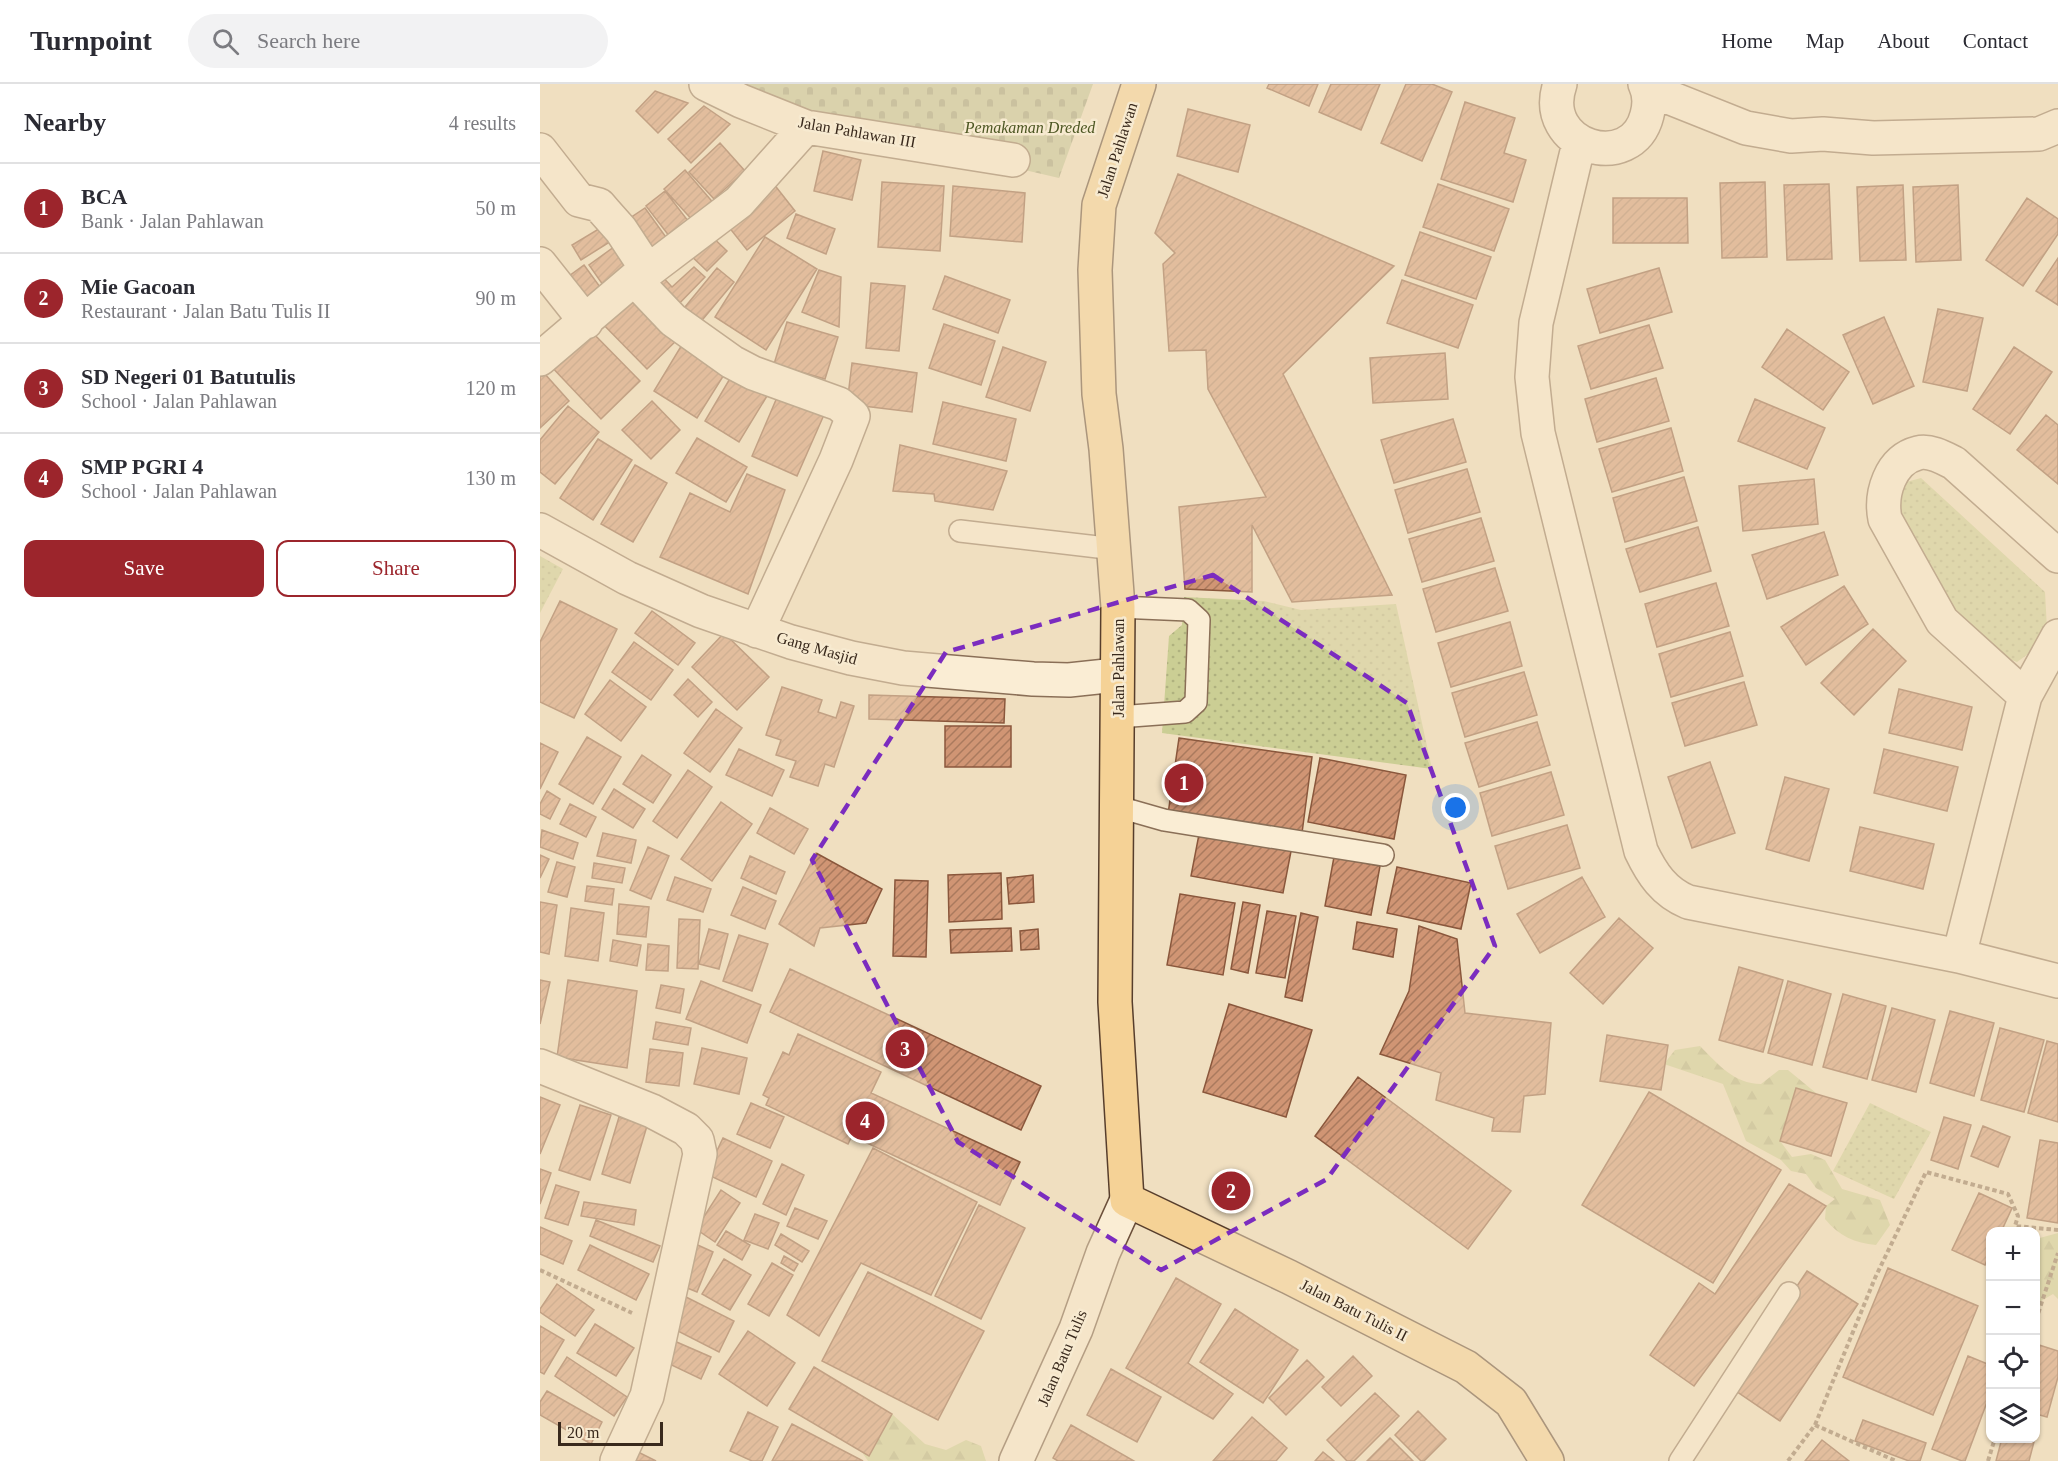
<!DOCTYPE html>
<meta charset="utf-8">
<style>
:root{--surface:#fff;--page:#f2f2f3;--text:#2b2b33;--muted:#7c7c81;--line:#e1e1e2;--accent:#9c252c}
body{margin:0;font-family:"Times New Roman",serif;background:var(--page);color:var(--text)}
.controls{position:absolute;right:18px;bottom:18px;display:grid;overflow:hidden;border-radius:12px;box-shadow:0 2px 4px #0004}
.controls button{width:54px;height:54px;display:grid;place-items:center;padding:0;border:0;border-bottom:2px solid var(--line);background:var(--surface);color:var(--text);font:30px sans-serif}
.scale{position:absolute;left:18px;bottom:15px;width:105px;box-sizing:border-box;padding-left:6px;border:3px solid #39291c;border-top:0;font-size:16px;line-height:21px;white-space:nowrap;color:#39291c;-webkit-text-stroke:4px #f7ead0;paint-order:stroke}
.you{position:absolute;left:916px;top:724px;width:21px;height:21px;margin:-15px;border:4px solid #fff;border-radius:50%;background:#1a73e8;box-shadow:0 0 0 9px #1a73e833}
.badge{display:grid;place-items:center;width:39px;height:39px;border-radius:50%;background:var(--accent);color:#fff;font-size:20px;font-weight:700}
.pin{position:absolute;translate:-50% -50%;border:3px solid #fff;box-shadow:0 2px 6px #0006}
.list{margin:0;padding:0;list-style:none}
h2{display:flex;justify-content:space-between;align-items:center;height:78px;margin:0;padding:0 24px;font-size:26px}
h2 small{font-size:20px;font-weight:400;color:var(--muted)}
.list li{display:grid;grid-template-columns:39px 1fr auto;gap:18px;align-items:center;box-sizing:border-box;height:90px;padding:0 24px;border-top:2px solid var(--line)}
.list b{display:block;font-size:22px;white-space:nowrap}
.list p{margin:0;font-size:20px;white-space:nowrap;color:var(--muted)}
.list em{font-size:20px;font-style:normal;color:var(--muted)}
.actions{display:flex;gap:12px;padding:18px 24px}
.actions a{flex:1;padding:14px 0;border:2px solid var(--accent);border-radius:12px;text-align:center;font-size:21px;color:var(--accent)}
.actions .main{background:var(--accent);color:#fff}
.icon{flex:none;width:33px;height:33px;fill:none;stroke:currentColor;stroke-width:2;stroke-linecap:round;stroke-linejoin:round}
.map{position:relative;flex:none;width:1518px;height:1377px;overflow:hidden}
header{display:flex;align-items:center;gap:36px;box-sizing:border-box;height:84px;padding:0 30px;background:var(--surface);border-bottom:2px solid var(--line)}
header strong{font-size:28px}
nav{display:flex;gap:33px;margin-inline-start:auto;font-size:21px}
.search{width:420px;height:54px;background:var(--page);display:flex;align-items:center;gap:15px;box-sizing:border-box;padding:0 21px;border-radius:33px;color:var(--muted);font-size:22px}
main{display:flex}
aside{flex:1;background:var(--surface)}
.map>svg:first-child{display:block}
.grass{fill:url(#grass-dots)}
.forest{fill:url(#forest-firs)}
.cemetery{fill:url(#cemetery-stones)}
.building{fill:url(#building-hatch);stroke:#8a573c;stroke-width:1.5}
.lines{fill:none;stroke-linecap:round;stroke-linejoin:round}
.lane-casing{stroke:#8a6f57;stroke-width:24}
.street-casing{stroke:#8a6f57;stroke-width:36}
.secondary-casing{stroke:#6c503b;stroke-width:36}
.primary-casing{stroke:#573e2c;stroke-width:36}
.path{stroke:#8a6f57;stroke-width:4;stroke-dasharray:4.5 3;stroke-linecap:butt}
.lane{stroke:#faedd4;stroke-width:21}
.street{stroke:#faedd4;stroke-width:33}
.secondary{stroke:#faedd4;stroke-width:33}
.primary{stroke:#f5d296;stroke-width:33}
.marked{fill:none;stroke:#7b2cbf;stroke-width:4.5;stroke-dasharray:12 8;stroke-linejoin:round}
.labels{text-anchor:middle;dominant-baseline:central;stroke-width:5;stroke-linejoin:round;paint-order:stroke}
.park-label{font-size:16px;font-style:italic;fill:#4c5622;stroke:#f7ead0}
.street-label{font-size:16px;fill:#39291c;stroke:#f7ead0}
</style>
<header>
<strong>Turnpoint</strong>
<div class="search"><svg class="icon" aria-label="search" viewBox="0 0 24 24"><circle cx="10" cy="10" r="6"/><path d="M15 15l6 6"/></svg>Search here</div>
<nav><a>Home</a><a>Map</a><a>About</a><a>Contact</a></nav>
</header>
<main>
<aside>
<h2>Nearby<small>4 results</small></h2>
<ul class="list">
<li><span class="badge">1</span><div><b>BCA</b><p>Bank · Jalan Pahlawan</p></div><em>50 m</em></li>
<li><span class="badge">2</span><div><b>Mie Gacoan</b><p>Restaurant · Jalan Batu Tulis II</p></div><em>90 m</em></li>
<li><span class="badge">3</span><div><b>SD Negeri 01 Batutulis</b><p>School · Jalan Pahlawan</p></div><em>120 m</em></li>
<li><span class="badge">4</span><div><b>SMP PGRI 4</b><p>School · Jalan Pahlawan</p></div><em>130 m</em></li>
</ul>
<div class="actions"><a class="main">Save</a><a>Share</a></div>
</aside>
<div class="map">
<svg width="1518" height="1377" viewBox="0 0 1518 1377">
<defs>
<pattern id="grass-dots" width="8" height="8" patternUnits="userSpaceOnUse" patternTransform="scale(1.5)"><rect width="8" height="8" fill="#cbce94"/><path d="M2 2h.1M6 6h.1" fill="none" stroke="#afb17f" stroke-width="1.8" stroke-linecap="round"/></pattern>
<pattern id="forest-firs" width="22" height="20" patternUnits="userSpaceOnUse" patternTransform="scale(1.5)"><rect width="22" height="20" fill="#cbce94"/><path d="M5 1l3.5 6h-7zM16 11l3.5 6h-7z" fill="#afb17f"/></pattern>
<pattern id="cemetery-stones" width="16" height="16" patternUnits="userSpaceOnUse" patternTransform="scale(1.5)"><rect width="16" height="16" fill="#bfc394"/><path d="M2 7V4a2 2 0 0 1 4 0v3zM10 15v-3a2 2 0 0 1 4 0v3z" fill="#9c9e78"/></pattern>
<pattern id="building-hatch" width="6" height="6" patternUnits="userSpaceOnUse" patternTransform="scale(1.5)"><rect width="6" height="6" fill="#d09574"/><path d="M-1 1l2-2M0 6l6-6M5 7l2-2" fill="none" stroke="#aa7a5e"/></pattern>
</defs>
<rect width="100%" height="100%" fill="#f0dfc0"/>
<path class="grass" d="M1381,394l124,114 2,37 -9,18 -21,15 -29,-11 -23,-23 -62,-108 -9,-24 5,-12z
M0,472l23,13 -23,44z
M644,513l80,4 37,9 95,-6 36,165 -270,-36 7,-97 13,-11z
M1330,1019l61,29 -37,67 -61,-28z"/>
<path class="forest" d="M1160,962c18,18 34,38 61,38l18,-14h9l28,23 -5,27 -31,21 12,16 19,-3 14,6 17,29 38,11 10,25 -14,20c-21,-2 -37,-9 -51,-26l1,-13 9,-7 -19,-11 -10,-14 -15,-3 -10,-11 -35,-19 -23,-57 -59,-20 11,-14z
M1518,1149v66l-5,-5 -17,10v-65z
M352,1330l33,30 21,6 20,-10 15,6 5,15h-118l-12,-18 8,-26z"/>
<path class="cemetery" d="M154,0h399l-34,94 -328,-76z"/>
<path class="building" d="M729,0h49l-9,22 -42,-18z
M791,0h49l-19,46 -42,-18z
M866,0h26l20,8 -30,69 -41,-18z
M115,7l33,12 -30,30 -22,-22z
M925,18l50,16 -11,35 22,7 -13,42 -72,-23z
M164,22l26,18 -39,39 -23,-24z
M648,25l62,16 -12,47 -61,-16z
M180,59l25,28 -31,28 -25,-27z
M283,67l38,9 -9,40 -38,-9z
M145,86l31,36 -20,18 -32,-35z
M638,90l216,92 -111,108 109,221 -100,7 -40,-77v67l-67,-3 -6,-82 87,-10 -58,-108 -2,-39 -37,1 -6,-87 12,-11 -20,-20z
M342,98l62,4 -4,65 -62,-4z
M1225,98l2,75 -45,1 -2,-75z
M233,99l22,28 -48,39 -23,-29z
M898,100l71,25 -15,42 -71,-24z
M1289,100l3,75 -45,1 -3,-75z
M1363,101l3,75 -46,1 -3,-74z
M1418,101l3,75 -45,2 -3,-75z
M413,102l72,7 -3,49 -72,-6z
M125,107l27,35 -19,15 -27,-35z
M1073,114h74l1,45h-75z
M1487,114l31,21v15l-35,52 -37,-26z
M105,124l28,39 -21,14 -28,-39z
M256,130l39,15 -9,25 -39,-16z
M67,140l9,14 -35,22 -9,-15z
M166,147l21,20 -20,20 -21,-20z
M880,148l71,25 -15,42 -71,-24z
M225,153l52,32 -51,81 -51,-33z
M78,160l21,30 -29,21 -21,-30z
M1518,174v47l-22,-14z
M44,181l24,33 -19,14 -24,-33z
M154,183l11,10 -35,36 -24,-23 14,-16 12,13z
M177,184l17,14 -41,49 -17,-13z
M1119,184l13,44 -72,21 -13,-44z
M279,186l22,7 -2,50 -37,-15z
M405,192l65,24 -12,33 -65,-24z
M862,196l71,25 -15,43 -71,-25z
M331,199l34,3 -6,65 -33,-3z
M89,202l50,52 -32,31 -51,-52z
M1398,225l45,9 -16,73 -44,-9z
M1344,233l30,69 -41,18 -30,-69z
M247,238l51,15 -13,42 -51,-15z
M404,240l51,17 -14,44 -52,-17z
M1109,241l14,43 -72,21 -13,-43z
M46,242l54,55 -39,38 -53,-56z
M1247,245l62,43 -26,38 -61,-43z
M143,259l44,27 -30,48 -43,-27z
M463,263l43,15 -16,49 -44,-14z
M1474,263l38,25 -42,62 -37,-25z
M905,269l3,46 -75,4 -3,-45z
M312,279l65,10 -5,39 -65,-8z
M4,289l25,28 -29,27v-52z
M192,291l35,21 -28,46 -34,-21z
M1116,294l13,43 -72,21 -12,-43z
M241,304l46,20 -30,68 -45,-20z
M1215,315l70,29 -18,41 -69,-28z
M112,317l28,29 -29,29 -29,-29z
M403,318l73,17 -10,42 -73,-17z
M28,322l31,26 -44,52 -15,-12v-32z
M1506,331l12,10v59l-41,-34z
M913,335l13,43 -72,21 -13,-43z
M1131,344l12,43 -71,21 -13,-43z
M157,354l50,29 -21,35 -50,-29z
M58,355l34,21 -39,60 -33,-22z
M360,361l107,26 -14,39 -58,-9 -1,-7 -41,-3z
M95,381l32,18 -34,59 -32,-18z
M927,385l13,43 -72,21 -13,-43z
M207,390l38,16 -37,104 -88,-37 30,-64 40,19z
M1144,393l13,44 -72,21 -12,-44z
M1274,395l4,45 -75,7 -4,-45z
M941,434l13,43 -72,21 -13,-43z
M1158,443l13,44 -71,21 -14,-43z
M1284,448l14,43 -71,24 -15,-44z
M955,484l13,43 -72,21 -13,-43z
M1176,499l13,43 -72,21 -12,-43z
M1304,502l24,38 -62,41 -25,-38z
M20,517l57,28 -43,89 -34,-16v-60z
M112,527l43,32 -17,22 -43,-32z
M970,538l12,44 -71,21 -13,-44z
M1333,545l33,32 -52,54 -33,-32z
M1190,548l13,44 -72,21 -12,-43z
M184,549l45,44 -32,33 -45,-43z
M94,558l39,28 -22,30 -39,-28z
M984,588l13,43 -72,22 -13,-44z
M148,595l24,23 -14,15 -24,-22z
M70,596l36,27 -25,34 -36,-27z
M1204,598l13,43 -72,21 -13,-43z
M242,603l40,13 -4,12 18,6 5,-16 13,4 -20,61 -9,-3 -7,22 -28,-9 6,-16 -20,-6 5,-15 -15,-5z
M1359,605l73,18 -10,43 -73,-17z
M329,611l136,4 -1,24 -135,-4z
M176,625l26,19 -32,44 -26,-19z
M997,638l13,43 -71,22 -14,-44z
M405,642h66v41h-66z
M47,653l34,20 -28,47 -34,-20z
M639,654l133,19 -10,76 -134,-19z
M0,659l18,9 -18,37z
M199,665l45,21 -12,26 -46,-21z
M1344,665l74,18 -11,44 -73,-18z
M102,671l29,20 -18,28 -30,-19z
M780,674l86,17 -12,64 -86,-17z
M1170,678l25,71 -43,15 -24,-71z
M148,686l24,17 -35,51 -24,-17z
M1011,688l13,43 -72,21 -12,-43z
M1245,693l44,12 -20,72 -43,-12z
M74,705l31,20 -12,19 -31,-19z
M7,707l13,8 -10,20 -10,-5v-10z
M181,718l31,22 -40,57 -31,-22z
M30,720l26,13 -10,20 -26,-13z
M230,724l38,21 -14,25 -37,-21z
M1027,741l13,43 -72,21 -13,-43z
M1320,743l74,17 -11,45 -73,-18z
M660,745l92,17 -9,47 -92,-17z
M2,746l36,13 -5,16 -33,-12z
M63,749l33,7 -5,23 -34,-7z
M108,763l21,9 -18,43 -21,-9z
M276,769l66,36 -16,34 -46,5 -6,18 -35,-22z
M0,771l9,4 -9,19z
M210,772l35,16 -9,22 -35,-16z
M794,773l46,9 -9,49 -46,-9z
M17,778l18,5 -8,30 -19,-5z
M54,779l31,5 -3,15 -30,-5z
M857,783l74,16 -10,46 -74,-16z
M461,789l1,46 -53,3 -1,-47z
M493,791l1,27 -25,2 -2,-26z
M135,793l36,12 -8,23 -36,-12z
M1042,793l23,40 -65,36 -23,-39z
M355,796l33,1 -2,76 -33,-1z
M47,802l27,3 -2,16 -27,-4z
M203,803l33,14 -11,28 -34,-14z
M640,810l55,9 -12,72 -56,-10z
M0,818l17,3 -8,49 -9,-2z
M703,818l17,3 -12,68 -17,-4z
M79,820l30,3 -3,30 -29,-3z
M31,824l33,5 -6,48 -33,-5z
M727,827l29,5 -11,62 -29,-5z
M761,829l17,4 -16,84 -17,-4z
M1079,834l34,30 -50,56 -33,-31z
M139,835l21,1 -2,49 -21,-1z
M817,838l40,7 -4,28 -40,-8z
M879,842l38,13 8,74 86,10 -6,71 -21,2 -4,36 -28,-1 2,-13 -58,-18 5,-27 -61,-19 29,-63z
M471,844l1,23 -61,2 -1,-23z
M169,845l19,5 -9,35 -20,-5z
M498,845l1,20 -18,1 -1,-19z
M199,851l29,9 -16,47 -29,-10z
M73,856l28,5 -4,21 -27,-5z
M108,860l21,2 -1,25 -22,-1z
M1199,883l44,13 -20,72 -44,-12z
M250,885l251,117 -20,44 -251,-118z
M0,896l10,2 -10,42z
M28,896l69,11 -10,77 -70,-11z
M161,897l60,24 -14,38 -61,-24z
M1248,897l43,13 -19,71 -44,-12z
M121,901l23,4 -4,24 -24,-5z
M1303,910l43,12 -19,73 -44,-12z
M689,920l83,26 -26,87 -83,-25z
M1352,924l43,12 -19,72 -44,-12z
M1410,927l44,12 -20,73 -44,-13z
M116,938l35,6 -3,17 -35,-6z
M1460,944l44,12 -20,72 -43,-12z
M258,950l83,38 -10,21 149,69 -20,43 -148,-69 -4,8 -82,-39 3,-7 -6,-3 20,-43 6,3z
M1067,951l61,10 -7,45 -61,-9z
M1507,957l11,3v78l-30,-9z
M162,964l45,10 -8,36 -45,-10z
M110,965l33,4 -4,33 -33,-4z
M818,993l153,114 -43,58 -153,-113z
M1256,1004l51,15 -16,53 -51,-15z
M1109,1008l132,78 -68,113 -131,-78z
M0,1013l20,8 -20,49z
M211,1019l33,14 -14,31 -33,-14z
M40,1021l31,10 -21,65 -31,-10z
M79,1033l28,9 -17,57 -28,-9z
M1404,1033l27,8 -13,44 -27,-9z
M1443,1042l27,11 -12,30 -27,-11z
M183,1054l49,23 -16,36 -50,-23z
M1500,1056l18,3v80l-31,-5z
M333,1064l104,54 -46,93 -70,-32 -42,73 -32,-21z
M242,1080l22,11 -18,40 -23,-11z
M0,1085l11,4 -11,31z
M1249,1100l37,22 -132,180 -44,-31 49,-72 16,11z
M16,1101l23,7 -11,33 -23,-7z
M181,1106l19,13 -25,39 -19,-13z
M1439,1109l33,15 -11,24h-11v21l-5,12 -33,-15z
M44,1118l52,8 -2,15 -53,-9z
M439,1121l46,23 -44,91 -46,-23z
M255,1124l32,13 -9,18 -31,-13z
M215,1130l24,9 -11,26 -24,-9z
M56,1136l64,26 -7,16 -63,-26z
M0,1143l32,14 -9,23 -23,-10z
M186,1147l24,14 -8,15 -25,-15z
M241,1150l28,17 -7,11 -27,-17z
M151,1158l22,10 -16,40 -22,-9z
M50,1161l59,29 -13,26 -58,-30z
M244,1172l14,8 -4,7 -13,-8z
M184,1175l27,16 -21,35 -28,-16z
M232,1179l21,12 -24,41 -21,-12z
M1348,1184l90,38 -45,109 -90,-38z
M1267,1187l51,33 -78,117 -50,-34z
M328,1188l116,59 -46,89 -116,-59z
M636,1194l45,26 -33,59 45,31 -20,25 -87,-51z
M17,1200l37,26 -19,26 -35,-24v-3z
M144,1212l50,25 -15,31 -51,-26z
M695,1225l63,41 -35,53 -63,-41z
M55,1240l39,24 -18,28 -39,-23z
M0,1242l24,14 -20,34 -4,-2z
M208,1247l47,32 -28,43 -48,-32z
M132,1256l39,17 -10,22 -38,-18z
M1496,1260l22,7v26l-11,40 -11,-3z
M813,1272l19,20 -31,30 -19,-19z
M1428,1272l22,9v29l-25,67h-3l-30,-12z
M27,1273l60,40 -13,19 -59,-40z
M767,1276l17,17 -38,38 -17,-17z
M274,1283l78,47 -23,42 -80,-47z
M571,1285l50,28 -24,45 -50,-27z
M7,1307l55,31 -11,22 -51,-29v-13z
M835,1309l24,23 -45,45h-7l-20,-21z
M878,1327l28,28 -22,22h-3l-26,-26z
M208,1328l30,15 -16,34h-10l-22,-10z
M712,1333l35,31 -11,13h-63z
M1323,1336l63,23 -6,18h-11l-54,-20z
M252,1340l71,37h-91z
M531,1341l63,36h-76l-5,-3z
M850,1354l23,23h-46z
M1462,1354h33l-6,23h-33z
M1282,1356l27,21h-44z
M94,1366l22,11h-27z
M783,1368l11,9h-19z"/>
<g class="lines">
<g class="lane-casing">
<path id="lane" d="M420,447l155,18
M578,633l67,-5 11,-10 3,-82 -11,-10 -70,-3
M575,722l49,14 219,35
M1140,1377l109,-168"/>
</g>
<g class="street-casing">
<path id="street" d="M166,0l35,17 65,26 207,33
M1020,0c-22,63 72,91 87,31 3,-11 3,-21 -2,-31
M1108,5l98,39 45,8 32,-2 50,4 166,-4 19,-8
M1039,59l-43,180 -4,54 6,56 103,418c11,23 23,41 47,51l271,54 99,25
M0,66l39,50 20,5 6,7 16,18 27,41
M0,180l46,58
M94,195l39,41 59,42 21,11 86,31 14,12 -17,44 -79,171
M0,275l94,-80 14,-8 91,-69 67,-75
M0,446l87,48 74,33 90,31 60,16 52,10 130,11 36,1 47,-5
M1485,612l-83,-75 -57,-102c-5,-25 5,-59 33,-66 12,-3 26,5 36,10l104,93
M1419,872l66,-260 33,-60
M0,982l112,45 34,18 11,11 3,14 -53,242 -30,65"/>
</g>
<g class="secondary-casing">
<path id="secondary" d="M476,1377l60,-132 27,-76 24,-53"/>
</g>
<g class="primary-casing">
<path id="primary" d="M599,0l-40,121 -4,65 4,124 7,55 12,158 -3,395 12,198 162,77 177,90 45,35 36,59"/>
</g>
<path class="path" d="M0,1186l92,43
M1496,1236l22,-67
M1275,1341l81,36
M1248,1377l27,-36 60,-147 51,-106 82,22 10,22 -3,10 43,4
M1448,1377l7,-23"/>
<use href="#lane" class="lane"/>
<use href="#street" class="street"/>
<use href="#secondary" class="secondary"/>
<use href="#primary" class="primary"/>
</g>
<path d="M0 0H1518V1377H0ZM673,491l194,128 88,243 -168,233 -166,91 -203,-128 -146,-282 134,-208z" fill="#f0dfc0" fill-opacity=".55" fill-rule="evenodd"/>
<path class="marked" d="M673,491l194,128 88,243 -168,233 -166,91 -203,-128 -146,-282 134,-208z"/>
<g class="labels">
<g class="park-label">
<text x="490" y="43">Pemakaman Dreded</text>
</g>
<g class="street-label">
<text transform="translate(317 48) rotate(10)">Jalan Pahlawan III</text>
<text transform="translate(577 66) rotate(-72)">Jalan Pahlawan</text>
<text transform="translate(277 564) rotate(16)">Gang Masjid</text>
<text transform="translate(578 584) rotate(-90)">Jalan Pahlawan</text>
<text transform="translate(814 1226) rotate(27)">Jalan Batu Tulis II</text>
<text transform="translate(522 1274) rotate(-67)">Jalan Batu Tulis</text>
</g>
</g>
</svg>
<div class="controls">
<button>+</button>
<button>−</button>
<button><svg class="icon" aria-label="locate" viewBox="0 0 24 24"><circle cx="12" cy="12" r="6"/><path d="M12 2v4M12 18v4M2 12h4M18 12h4"/></svg></button>
<button><svg class="icon" aria-label="layers" viewBox="0 0 24 24"><path d="M12 4l9 5-9 5-9-5zM3 14l9 5 9-5"/></svg></button>
</div>
<div class="scale">20 m</div>
<div class="you"></div>
<div class="pin badge" style="left:644px;top:699px">1</div>
<div class="pin badge" style="left:691px;top:1107px">2</div>
<div class="pin badge" style="left:365px;top:965px">3</div>
<div class="pin badge" style="left:325px;top:1037px">4</div>
</div>
</main>
